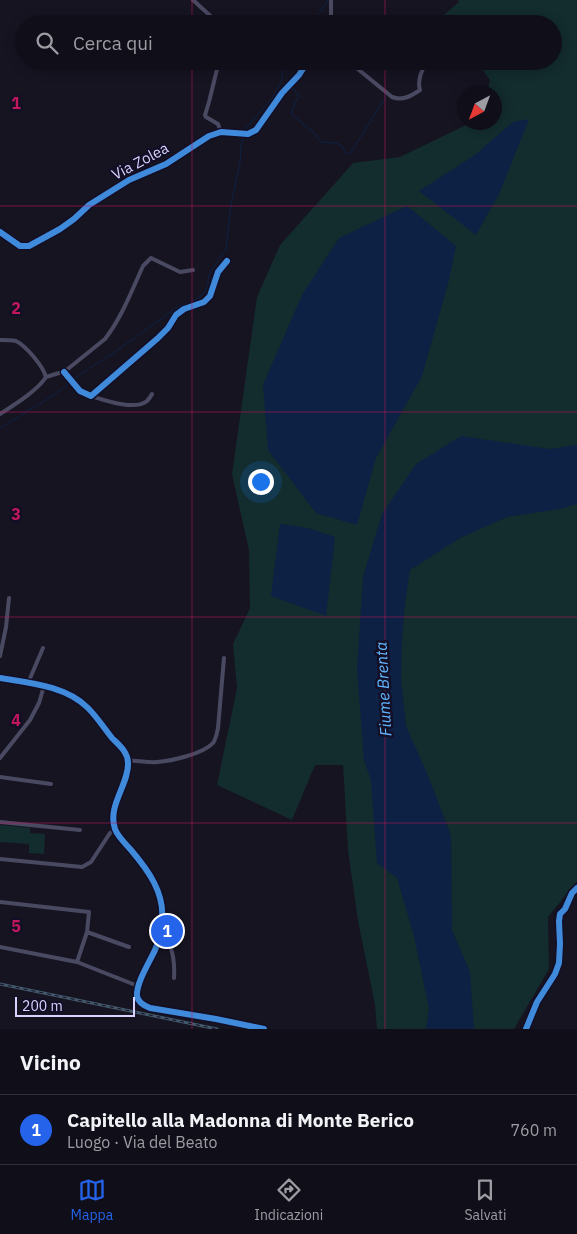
<!DOCTYPE html>
<html lang="it">
<meta charset="utf-8">
<style>
:root{--surface:#100f19;--page:#1e1d26;--text:#f1f3f6;--muted:#9c9ca2;--line:#302f38;--accent:#2563eb}
body{margin:0;font-family:"IBM Plex Sans",sans-serif;background:var(--page);color:var(--text)}
.compass{position:absolute;left:457px;top:85px;width:45px;height:45px;border-radius:50%;background:var(--surface);box-shadow:0 2px 12px #0003;rotate:221deg}
.scale{position:absolute;left:15px;bottom:12px;width:120px;box-sizing:border-box;padding-left:5px;border:2px solid #d9d4ff;border-top:0;font-size:14px;line-height:18px;white-space:nowrap;color:#d9d4ff;-webkit-text-stroke:4px #130f26;paint-order:stroke}
.you{position:absolute;left:260px;top:481px;width:18px;height:18px;margin:-12px;border:4px solid #fff;border-radius:50%;background:#1a73e8;box-shadow:0 0 0 8px #1a73e833}
.badge{display:grid;place-items:center;width:32px;height:32px;border-radius:50%;background:var(--accent);color:#fff;font-size:16px;font-weight:700}
.pin{position:absolute;translate:-50% -50%;border:2px solid #fff;box-shadow:0 1px 5px #0006}
.list{margin:0;padding:0;list-style:none}
h2{display:flex;justify-content:space-between;align-items:center;height:65px;margin:0;padding:0 20px;font-size:21px}
h2 small{font-size:16px;font-weight:400;color:var(--muted)}
.list li{display:grid;grid-template-columns:32px 1fr auto;gap:15px;align-items:center;box-sizing:border-box;height:70px;padding:0 20px;border-top:1px solid var(--line)}
.list b{display:block;font-size:19px;white-space:nowrap}
.list p{margin:0;font-size:16px;white-space:nowrap;color:var(--muted)}
.list em{font-size:16px;font-style:normal;color:var(--muted)}
.icon{flex:none;width:28px;height:28px;fill:none;stroke:currentColor;stroke-width:2;stroke-linecap:round;stroke-linejoin:round}
.map{position:relative;flex:none;width:577px;height:1029px;overflow:hidden}
.search{position:absolute;background:var(--surface);box-shadow:0 2px 12px #0003;left:15px;right:15px;top:15px;height:55px;display:flex;align-items:center;gap:12px;box-sizing:border-box;padding:0 18px;border-radius:28px;color:var(--muted);font-size:19px}
.sheet{height:135px;background:var(--surface)}
nav{display:flex;justify-content:space-around;align-items:center;box-sizing:border-box;height:70px;border-top:1px solid var(--line);background:var(--surface);font-size:14px;color:var(--muted)}
nav a{display:grid;justify-items:center;gap:2px}
nav .on{color:var(--accent)}
.map>svg:first-child{display:block}
.green{fill:#132c2d}
.water{fill:#0d2144}
.lines{fill:none;stroke-linecap:round;stroke-linejoin:round}
.stream{stroke:#0d2144;stroke-width:1}
.street{stroke:#4a4962;stroke-width:4}
.secondary{stroke:#575674;stroke-width:5.5}
.rail-casing{stroke:#43596b;stroke-width:3}
.rail{stroke:#130f26;stroke-width:1;stroke-dasharray:4;stroke-linecap:butt}
.cycleway-casing{stroke:#130f26;stroke-width:9}
.cycleway{stroke:#408adc;stroke-width:6}
.grid{fill:none;stroke:#c2185b;stroke-width:1;stroke-opacity:0.55}
.labels{text-anchor:middle;dominant-baseline:central;stroke-width:5;stroke-linejoin:round;paint-order:stroke}
.street-label{font-size:15px;fill:#d9d4ff;stroke:#130f26}
.water-label{font-size:16px;font-style:italic;fill:#62b6ff;stroke:#130f26}
.grid-label{font-size:16px;text-anchor:middle;font-weight:bold;fill:#c2185b;stroke:#130f26;stroke-width:5;stroke-linejoin:round;paint-order:stroke}
</style>
<div class="map">
<svg width="577" height="1029" viewBox="0 0 577 1029">
<rect width="100%" height="100%" fill="#161421"/>
<path class="green" d="M458,0h119v881l-29,36 1,52 -35,60h-137l-2,-24 -17,-84 -10,-71 -5,-85h-28l-23,55 -75,-35 20,-97 -4,-44 17,-36 -1,-58 -17,-76 25,-177 23,-52 73,-82 47,-6 70,-34 24,-1v-30h-7l3,-12 -14,-19h77v-37h-120l26,-22z
M0,825l30,3v5l15,1 -1,20 -15,-1v-9l-29,-2z"/>
<path class="water" d="M529,119l-30,75 -23,41 -57,-44 56,-36 38,-33z
M407,206l49,40 -7,34 -27,96 -46,82 -19,67 -41,-12 -48,-63 -5,-65 39,-90 37,-57z
M461,436l89,13 27,-4v59l-17,5 -53,8 -47,21 -50,32 -5,33 -3,36 -1,41 5,46 23,52 22,58 1,94 18,42 4,57h-48l3,-20 -15,-73 -17,-58 -20,-15 -6,-83 -7,-20 -7,-90 6,-93 19,-63 34,-50z
M280,524l28,4 27,9 -9,79 -55,-20z"/>
<g class="lines">
<path class="stream" d="M313,24l15,-24
M291,88l3,1 5,7 -4,7 -4,11 23,19 7,9 14,1 6,2 6,9h3l35,-56v-3
M245,132l2,-5 26,-30 8,-14 2,-13 4,-9
M0,428l54,-33 31,-24 27,-17 67,-48 10,-3 10,-6 6,-5 3,-7v-6l3,-8 15,-22 5,-45 9,-41 1,-17 3,-10"/>
<path class="street" d="M193,0l23,21 1,3
M329,24l2,-10v-14
M478,24l6,-4 7,4
M219,61l-10,41 -4,13 1,2 12,7 3,8
M348,61l44,36c11,4 19,-1 28,-7 -3,-10 2,-20 7,-29
M0,232l20,14h9l31,-17 14,-10 15,-14 40,-25 37,-16 43,-28 12,-4 27,2 8,-4 26,-37 17,-18 9,-14
M0,340c5,0 11,0 16,1 10,5 27,25 30,36 -9,14 -32,28 -46,37
M64,372l16,19 11,5 67,-58 10,-10 8,-13 8,-6 20,-7 6,-6 8,-24 9,-11
M46,377l13,-4 5,-1 41,-33c17,-22 27,-49 38,-73l8,-8 29,14 13,-2
M91,396c13,4 44,15 56,5 1,-1 4,-5 5,-7
M0,656l6,-29 3,-29
M28,683l15,-35
M0,758l30,-38 9,-17 5,-17
M129,761c9,-1 18,2 28,1 14,-1 46,-8 56,-19 3,-4 4,-10 5,-15l6,-70
M0,777l51,7
M0,822l80,8
M0,859l82,8 9,-5 19,-29 5,-3
M0,902l89,10 -2,20 -10,30
M160,930c13,13 15,31 14,48
M87,932l42,15
M0,947l77,15 61,24"/>
<path class="secondary" d="M0,678c30,5 66,8 88,30 9,9 16,20 24,30 7,7 16,14 16,25 1,21 -21,43 -13,66 3,8 10,14 16,21 17,20 34,43 31,71 -1,10 -3,20 -7,29 -6,13 -19,33 -18,46 1,7 8,10 13,12l66,11 48,10"/>
<g class="rail-casing">
<path id="rail" d="M0,984l217,45"/>
</g>
<use href="#rail" class="rail"/>
<g class="cycleway-casing">
<path id="cycleway" d="M0,232l20,14h9l31,-17 14,-10 15,-14 40,-25 37,-16 43,-28 12,-4 27,2 8,-4 26,-37 17,-18 9,-14
M64,372l16,19 11,5 67,-58 10,-10 8,-13 8,-6 20,-7 6,-6 8,-24 9,-11
M0,678c30,5 66,8 88,30 9,9 16,20 24,30 7,7 16,14 16,25 1,21 -21,43 -13,66 3,8 10,14 16,21 17,20 34,43 31,71 -1,10 -3,20 -7,29 -6,13 -19,33 -18,46 1,7 8,10 13,12l66,11 48,10
M526,1029l11,-27 18,-28 4,-11 1,-19 -1,-23 1,-7 5,-5 7,-16 5,-5"/>
</g>
<use href="#cycleway" class="cycleway"/>
</g>
<path class="grid" d="M192,0v24M385,0v24M192,61v968M385,61v968M0,206h577M0,412h577M0,617h577M0,823h577"/>
<g class="labels">
<g class="street-label">
<text transform="translate(140 161) rotate(-28)">Via Zolea</text>
</g>
<g class="water-label">
<text transform="translate(383 689) rotate(-93)">Fiume Brenta</text>
</g>
</g>
<g class="grid-label">
<text x="16" y="109">1</text>
<text x="16" y="314">2</text>
<text x="16" y="520">3</text>
<text x="16" y="726">4</text>
<text x="16" y="932">5</text>
</g>
</svg>
<svg class="compass" viewBox="-18 -18 36 36"><path d="M0-13l5 13h-10z" fill="#e53935"/><path d="M0 13l5-13h-10z" fill="#9c9ca2"/></svg>
<div class="scale">200 m</div>
<div class="you"></div>
<div class="pin badge" style="left:167px;top:931px">1</div>
<div class="search"><svg class="icon" aria-label="search" viewBox="0 0 24 24"><circle cx="10" cy="10" r="6"/><path d="M15 15l6 6"/></svg>Cerca qui</div>
</div>
<section class="sheet">
<h2>Vicino<small></small></h2>
<ul class="list">
<li><span class="badge">1</span><div><b>Capitello alla Madonna di Monte Berico</b><p>Luogo · Via del Beato</p></div><em>760 m</em></li>
</ul>
</section>
<nav>
<a class="on"><svg class="icon" aria-label="map" viewBox="0 0 24 24"><path d="M3 6l6-2 6 2 6-2v14l-6 2-6-2-6 2zM9 4v14M15 6v14"/></svg>Mappa</a>
<a><svg class="icon" aria-label="directions" viewBox="0 0 24 24"><path d="M12 3l9 9-9 9-9-9zM9 14v-3h6M13 9l2 2-2 2"/></svg>Indicazioni</a>
<a><svg class="icon" aria-label="saved" viewBox="0 0 24 24"><path d="M7 4h10v16l-5-4-5 4z"/></svg>Salvati</a>
</nav>
